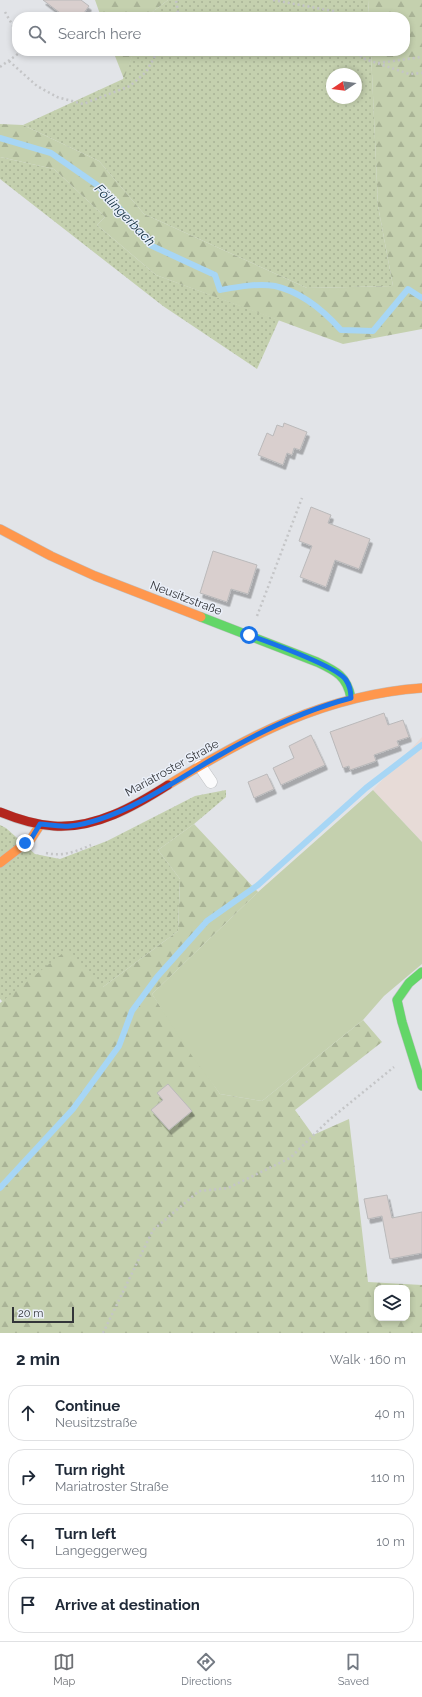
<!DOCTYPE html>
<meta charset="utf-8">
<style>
:root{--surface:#fff;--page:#f6f6f7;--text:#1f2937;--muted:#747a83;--line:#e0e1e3;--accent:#707276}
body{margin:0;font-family:Raleway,sans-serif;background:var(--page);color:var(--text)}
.controls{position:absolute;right:12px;bottom:12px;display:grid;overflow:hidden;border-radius:8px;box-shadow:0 2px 6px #0003}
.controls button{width:36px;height:36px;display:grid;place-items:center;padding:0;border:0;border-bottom:1px solid var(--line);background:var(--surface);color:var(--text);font:20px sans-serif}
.compass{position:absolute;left:326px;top:68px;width:36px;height:36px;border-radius:50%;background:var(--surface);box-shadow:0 2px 6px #0003;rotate:257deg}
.scale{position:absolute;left:12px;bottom:10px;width:62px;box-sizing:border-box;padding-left:4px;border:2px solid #333539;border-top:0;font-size:11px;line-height:14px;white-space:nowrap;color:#333539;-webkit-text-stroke:3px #ebf0fa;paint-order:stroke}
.stop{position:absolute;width:12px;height:12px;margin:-9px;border:3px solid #1a73e8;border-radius:50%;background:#fff}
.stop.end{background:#1a73e8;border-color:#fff;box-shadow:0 1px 4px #0008}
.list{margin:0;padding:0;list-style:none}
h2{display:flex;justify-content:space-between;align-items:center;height:52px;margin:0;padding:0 16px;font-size:17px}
h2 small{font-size:13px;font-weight:400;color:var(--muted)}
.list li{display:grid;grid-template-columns:26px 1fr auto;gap:12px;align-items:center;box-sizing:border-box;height:56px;margin:0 8px 8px;padding:0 8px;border:1px solid var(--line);border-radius:16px}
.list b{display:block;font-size:15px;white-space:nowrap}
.list p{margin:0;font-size:13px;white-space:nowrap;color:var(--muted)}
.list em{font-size:13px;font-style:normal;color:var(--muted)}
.icon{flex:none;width:22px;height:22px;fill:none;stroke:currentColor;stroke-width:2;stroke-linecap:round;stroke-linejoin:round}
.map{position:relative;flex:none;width:422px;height:1333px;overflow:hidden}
.search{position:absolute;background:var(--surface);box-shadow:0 2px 6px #0003;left:12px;right:12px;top:12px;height:44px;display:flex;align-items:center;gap:10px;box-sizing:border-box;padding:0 14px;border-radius:16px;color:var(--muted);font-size:15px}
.sheet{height:308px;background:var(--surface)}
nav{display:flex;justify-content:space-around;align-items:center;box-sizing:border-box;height:56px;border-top:1px solid var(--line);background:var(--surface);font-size:11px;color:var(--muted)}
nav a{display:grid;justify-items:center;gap:2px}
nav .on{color:var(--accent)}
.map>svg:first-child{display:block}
.commercial{fill:#e7dbd7}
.grass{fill:url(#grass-dots);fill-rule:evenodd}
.forest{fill:url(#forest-firs);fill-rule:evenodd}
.green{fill:#c4d0ae}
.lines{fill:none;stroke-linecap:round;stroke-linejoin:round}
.stream{stroke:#a7d6f5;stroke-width:6}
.building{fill:#d9cfce;stroke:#bab9ba;filter:url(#shadow)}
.lane-casing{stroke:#bec0c3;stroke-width:13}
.fast-casing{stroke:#bec0c3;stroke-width:10}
.slow-casing{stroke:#bec0c3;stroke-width:10}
.jam-casing{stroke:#bec0c3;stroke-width:10}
.path{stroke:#c4c5c7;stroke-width:2.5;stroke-dasharray:2 3;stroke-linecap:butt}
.lane{stroke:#fbfbfc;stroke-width:12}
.fast{stroke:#63d668;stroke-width:9}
.slow{stroke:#ff974d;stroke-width:9}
.jam{stroke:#b3261e;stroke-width:9}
.route{stroke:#1a73e8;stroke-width:5}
.labels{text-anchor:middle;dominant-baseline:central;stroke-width:3;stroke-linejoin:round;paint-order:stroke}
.street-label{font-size:12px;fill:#333539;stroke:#ebf0fa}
.water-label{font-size:13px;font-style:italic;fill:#0f2d3e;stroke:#ebf0fa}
</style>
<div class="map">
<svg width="422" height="1333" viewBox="0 0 422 1333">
<defs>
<pattern id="grass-dots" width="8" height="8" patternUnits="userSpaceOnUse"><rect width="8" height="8" fill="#c4d0ae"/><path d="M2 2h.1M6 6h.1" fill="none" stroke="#a9b396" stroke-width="1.8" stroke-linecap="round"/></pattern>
<pattern id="forest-firs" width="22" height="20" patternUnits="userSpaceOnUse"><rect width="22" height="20" fill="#c4d0ae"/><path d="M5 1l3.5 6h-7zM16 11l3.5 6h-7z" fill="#a9b396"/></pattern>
<filter id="shadow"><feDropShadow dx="2.5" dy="4.5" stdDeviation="0" flood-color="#0004"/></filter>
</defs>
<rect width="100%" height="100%" fill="#e2e4e8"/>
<path class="commercial" d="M422,737v105l-49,-52z"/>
<path class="grass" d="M168,0h200l1,17h-223z
M134,51h237l7,155 15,80 -86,2 -163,-74 -45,-53 -76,-36 100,-46zM332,74h24v24h-24z
M0,157l54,12 51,48 -8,8 59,50 123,45 -22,49 -94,-63 -163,-127z
M226,790v7l-32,27 -36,26 22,29 -2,52 -75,56 -101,14 -2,-2v-174l6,3 29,26 25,5 47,-18 88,-45z"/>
<path class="forest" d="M95,0h73l-22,17h-45z
M368,0h54v329l-79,15 -187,-69 -59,-50 8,-8 -51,-48 -54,-12v-33l23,1 76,36 45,53 163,74 86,-2 -15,-80 -7,-155h34v-34h-36z
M113,51h21l-10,28z
M194,824l64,68 -106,102 68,100 42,7 101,-81 19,22 -87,68 18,25 36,-16 19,163 54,3v48h-422v-330l68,-54 35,38 75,-56 2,-52 -22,-29zM377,1288h30v30h-30z"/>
<path class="green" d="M373,790l49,52v122l-38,32 -21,24 -101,81 -42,-7 -33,-45 -35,-55 106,-102z"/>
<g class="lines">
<path class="stream" d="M0,138l51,15 46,32 29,30 24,30 65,30 5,15c17,-3 38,-7 55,-4 27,6 49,25 66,44l32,1 35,-42 14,9
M0,1188l73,-79 46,-63 13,-35 25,-34 50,-56 51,-36 108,-97 56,-43"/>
</g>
<path class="building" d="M43,0h38l8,6 -8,11h-18l1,-1z
M284,423l23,9 -7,18 -6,-2 -2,7 -5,-2 -4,12 -25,-10 9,-22 6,3 4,-11 6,2z
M311,507l20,8 -3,8 42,16 -11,30 -24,-9 -9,27 -26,-10 12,-31 -13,-5z
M213,551l44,14 -9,29 -17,-5 -4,13 -27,-9z
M384,713l4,12 15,-5 6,17 -12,4 2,5 -25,9 2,6 -26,9 -1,-4 -6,2 -13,-36z
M311,735l14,30 -44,20 -8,-17 21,-10 -5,-12z
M267,774l7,15 -20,9 -6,-16z
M168,1084l24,27 -23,19 -18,-20 12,-10 -6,-7z
M387,1195l5,23 30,-6v42v-1l-32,6 -8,-43 -14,3 -4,-20z"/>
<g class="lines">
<g class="lane-casing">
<path id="lane" d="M200,766l11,16"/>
</g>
<g class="fast-casing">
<path id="fast" d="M201,617l116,45c19,9 30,14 34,36
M422,972l-13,11 -12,17 5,22 20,64"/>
</g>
<g class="slow-casing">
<path id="slow" d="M0,529l51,27 44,20 106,41
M168,785c82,-50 157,-90 254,-97
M0,863l31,-24 9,-14"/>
</g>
<g class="jam-casing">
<path id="jam" d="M0,812c17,7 35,13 54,14 41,3 81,-20 114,-41"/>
</g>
<path class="path" d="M273,0l60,11 4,6
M5,12l12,21
M175,17l3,-6 -2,-11
M358,51l4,7 47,16 13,-1
M9,61l28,25 20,11 26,7 47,-18 16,-14 12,-21
M378,63l44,-6
M0,67l22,-16
M257,616l45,-118
M46,853c17,4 31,-2 45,-8
M103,1333l50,-103 46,-39 29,-3 62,-30 39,-38 65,-53"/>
<use href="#lane" class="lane"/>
<use href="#fast" class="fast"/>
<use href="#slow" class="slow"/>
<use href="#jam" class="jam"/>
</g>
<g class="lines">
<path class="route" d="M25,843l6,-4 9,-15c10,1 21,3 30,2 51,-6 104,-45 148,-70 41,-24 87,-46 133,-58 0,-6 -1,-12 -5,-18 -9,-14 -78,-38 -97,-45"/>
</g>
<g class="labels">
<g class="street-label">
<text transform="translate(186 598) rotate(21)">Neusitzstraße</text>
<text transform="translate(172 768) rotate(-29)">Mariatroster Straße</text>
</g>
<g class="water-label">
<text transform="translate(125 215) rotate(46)">Föllingerbach</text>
</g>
</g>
</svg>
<div class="controls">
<button><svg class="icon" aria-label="layers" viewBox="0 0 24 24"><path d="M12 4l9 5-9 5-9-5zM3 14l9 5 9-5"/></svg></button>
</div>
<svg class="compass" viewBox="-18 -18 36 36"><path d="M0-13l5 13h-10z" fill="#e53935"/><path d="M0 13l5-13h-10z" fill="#747a83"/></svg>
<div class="scale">20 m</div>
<div class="stop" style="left:249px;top:635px"></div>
<div class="stop end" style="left:25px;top:843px"></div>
<div class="search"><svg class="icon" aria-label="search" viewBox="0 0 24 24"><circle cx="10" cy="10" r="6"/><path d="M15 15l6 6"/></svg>Search here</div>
</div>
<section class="sheet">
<h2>2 min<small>Walk · 160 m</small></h2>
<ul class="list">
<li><svg class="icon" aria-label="ahead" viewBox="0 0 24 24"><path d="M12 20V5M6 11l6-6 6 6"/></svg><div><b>Continue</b><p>Neusitzstraße</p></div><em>40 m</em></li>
<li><svg class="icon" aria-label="right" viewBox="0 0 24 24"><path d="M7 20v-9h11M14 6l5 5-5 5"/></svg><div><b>Turn right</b><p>Mariatroster Straße</p></div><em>110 m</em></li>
<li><svg class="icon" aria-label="left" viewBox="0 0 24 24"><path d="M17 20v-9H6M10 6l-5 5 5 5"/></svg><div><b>Turn left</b><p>Langeggerweg</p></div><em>10 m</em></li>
<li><svg class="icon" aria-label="arrive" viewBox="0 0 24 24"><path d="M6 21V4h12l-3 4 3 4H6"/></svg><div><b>Arrive at destination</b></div></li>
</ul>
</section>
<nav>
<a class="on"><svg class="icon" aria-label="map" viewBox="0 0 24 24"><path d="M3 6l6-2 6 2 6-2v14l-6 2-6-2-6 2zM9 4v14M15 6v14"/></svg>Map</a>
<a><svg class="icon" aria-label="directions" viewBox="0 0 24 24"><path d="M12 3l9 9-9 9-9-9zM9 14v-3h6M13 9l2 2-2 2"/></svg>Directions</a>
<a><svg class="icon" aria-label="saved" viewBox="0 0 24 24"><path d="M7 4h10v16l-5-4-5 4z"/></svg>Saved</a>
</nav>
